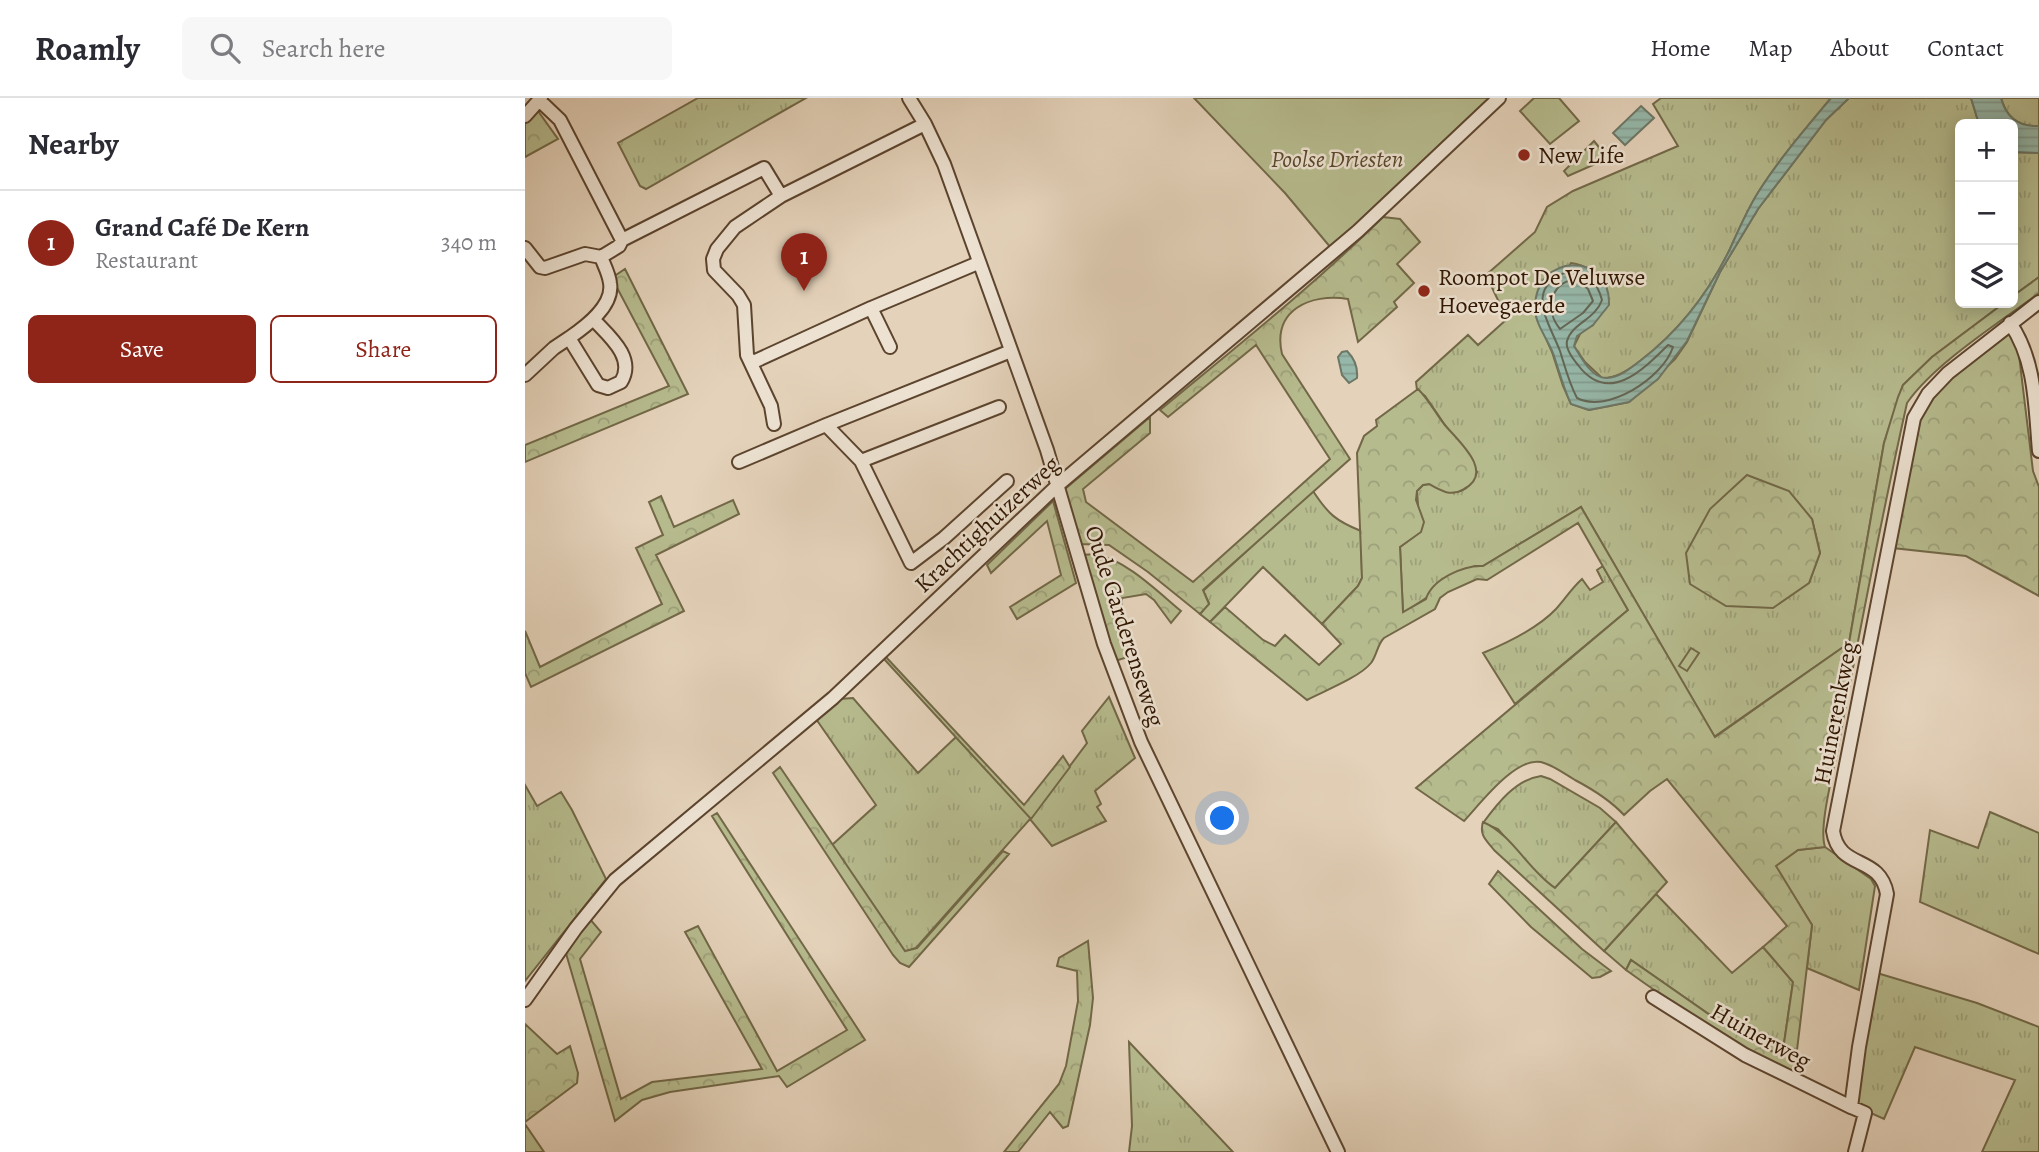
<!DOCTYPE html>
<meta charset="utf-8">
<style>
:root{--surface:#fff;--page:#f7f7f7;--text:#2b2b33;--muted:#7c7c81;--line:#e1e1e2;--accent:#8f2418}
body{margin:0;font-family:Alegreya,serif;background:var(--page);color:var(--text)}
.controls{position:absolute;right:21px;top:21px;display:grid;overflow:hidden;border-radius:10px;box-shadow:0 4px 18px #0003}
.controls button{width:63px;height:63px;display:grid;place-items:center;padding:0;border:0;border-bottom:2px solid var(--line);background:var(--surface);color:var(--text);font:35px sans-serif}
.you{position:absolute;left:698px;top:721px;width:24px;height:24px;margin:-18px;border:5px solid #fff;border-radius:50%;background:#1a73e8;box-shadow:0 0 0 10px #1a73e833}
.badge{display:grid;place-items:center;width:46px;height:46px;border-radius:50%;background:var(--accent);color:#fff;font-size:23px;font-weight:700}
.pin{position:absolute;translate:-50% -58px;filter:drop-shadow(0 2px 4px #0008)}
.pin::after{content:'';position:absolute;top:37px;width:24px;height:21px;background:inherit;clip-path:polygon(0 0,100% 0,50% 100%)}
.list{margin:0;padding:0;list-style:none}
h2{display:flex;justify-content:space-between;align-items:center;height:91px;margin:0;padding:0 28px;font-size:30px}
h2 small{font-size:23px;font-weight:400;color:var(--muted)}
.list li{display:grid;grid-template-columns:46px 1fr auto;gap:21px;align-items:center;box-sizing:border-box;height:105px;padding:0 28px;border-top:2px solid var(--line)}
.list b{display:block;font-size:26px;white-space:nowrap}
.list p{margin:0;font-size:23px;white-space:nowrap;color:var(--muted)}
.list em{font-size:23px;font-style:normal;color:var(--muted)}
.actions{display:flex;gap:14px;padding:21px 28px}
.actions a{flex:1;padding:16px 0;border:2px solid var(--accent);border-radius:10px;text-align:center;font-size:24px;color:var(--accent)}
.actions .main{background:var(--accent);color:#fff}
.icon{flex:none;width:38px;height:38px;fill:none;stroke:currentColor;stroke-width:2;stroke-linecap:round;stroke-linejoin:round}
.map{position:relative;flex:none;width:1514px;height:1054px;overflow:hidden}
header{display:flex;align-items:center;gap:42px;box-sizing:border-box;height:98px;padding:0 35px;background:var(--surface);border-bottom:2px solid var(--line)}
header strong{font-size:33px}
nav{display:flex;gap:38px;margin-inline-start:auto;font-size:24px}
.search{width:490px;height:63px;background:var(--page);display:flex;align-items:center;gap:18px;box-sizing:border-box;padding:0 24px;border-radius:10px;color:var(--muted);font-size:26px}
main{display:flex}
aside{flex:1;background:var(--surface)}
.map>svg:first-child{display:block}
.grass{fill:url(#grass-tufts);stroke:#726847;stroke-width:2;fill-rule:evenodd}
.forest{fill:url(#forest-crowns);stroke:#726847;stroke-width:2}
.green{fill:#b6bb8e;stroke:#726847;stroke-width:2}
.water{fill:url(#water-rules);stroke:#6d7766;stroke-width:2}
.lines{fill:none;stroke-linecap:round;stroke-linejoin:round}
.shore{stroke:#626655;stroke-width:2}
.street-casing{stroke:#5c442e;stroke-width:16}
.street{stroke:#ede2d2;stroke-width:12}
.poi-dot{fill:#8f2418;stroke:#ede2d2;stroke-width:2.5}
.labels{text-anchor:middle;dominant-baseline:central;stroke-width:5;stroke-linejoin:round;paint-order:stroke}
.poi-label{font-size:24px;fill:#2f1500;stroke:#ede2d2;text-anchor:start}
.park-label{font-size:24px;font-style:italic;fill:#58472b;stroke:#ede2d2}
.street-label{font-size:24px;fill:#2f1500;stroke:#ede2d2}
</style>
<header>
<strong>Roamly</strong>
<div class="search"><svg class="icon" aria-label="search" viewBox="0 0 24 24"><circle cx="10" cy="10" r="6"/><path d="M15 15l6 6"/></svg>Search here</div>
<nav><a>Home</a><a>Map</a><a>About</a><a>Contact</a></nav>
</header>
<main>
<aside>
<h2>Nearby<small></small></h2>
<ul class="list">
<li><span class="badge">1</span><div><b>Grand Café De Kern</b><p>Restaurant</p></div><em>340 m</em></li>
</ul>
<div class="actions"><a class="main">Save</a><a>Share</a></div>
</aside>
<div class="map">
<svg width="1514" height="1054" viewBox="0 0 1514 1054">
<defs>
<pattern id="grass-tufts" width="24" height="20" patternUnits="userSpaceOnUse" patternTransform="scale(1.75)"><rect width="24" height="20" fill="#b6bb8e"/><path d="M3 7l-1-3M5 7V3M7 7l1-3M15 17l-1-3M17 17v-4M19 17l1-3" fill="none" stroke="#9da079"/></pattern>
<pattern id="forest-crowns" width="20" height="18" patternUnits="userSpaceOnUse" patternTransform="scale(1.75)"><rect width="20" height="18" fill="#b6bb8e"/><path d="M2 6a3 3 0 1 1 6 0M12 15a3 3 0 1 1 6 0" fill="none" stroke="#9da079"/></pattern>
<pattern id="water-rules" width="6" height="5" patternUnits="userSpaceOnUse" patternTransform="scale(1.75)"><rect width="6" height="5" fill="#96b8aa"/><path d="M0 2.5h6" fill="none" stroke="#829d90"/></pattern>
</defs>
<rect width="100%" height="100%" fill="#e4d2ba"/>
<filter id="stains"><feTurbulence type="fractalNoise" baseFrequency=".00286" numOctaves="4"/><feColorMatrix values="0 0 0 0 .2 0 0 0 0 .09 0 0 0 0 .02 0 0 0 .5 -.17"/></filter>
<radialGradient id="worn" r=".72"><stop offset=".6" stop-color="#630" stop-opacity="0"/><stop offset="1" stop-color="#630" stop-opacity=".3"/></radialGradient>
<path class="grass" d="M173,0h108l-160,91 -6,-3 -22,-43z
M1136,0h170c-25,30 -51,60 -72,93 -12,19 -20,38 -29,58 -21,43 -52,83 -90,112 -10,8 -24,18 -38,17l-17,-16 -11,-16 7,-14 12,-7 12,-40c-8,-12 -19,-20 -34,-22l-35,53 16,36 11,34 8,18 18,6 40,-8 46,-43 12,-17 33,-70 38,-63 68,-89 23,-22h122l8,26h-19v179h44l-72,54 -29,28 -19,58 -35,200 -135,94 -133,-230 -98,59h-8l-34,15 -15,17 -23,15 -3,-66 20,-15 -3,-41 6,-6 7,-1c19,12 38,13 47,-12l-52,-76 -8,-6 -1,-8 52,-47 10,10 29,-26 -21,-44 49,-43 12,-25 26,-16 105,-45 -25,-42zM1287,421l8,34 -11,30z
M1476,0h38v28c-20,1 -33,-9 -38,-28z
M1488,54l26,1v124l-26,19z
M788,393c15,23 23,30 48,40l1,47 -4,8 -36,38 -59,-57 -53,55 -10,-8 9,-11 -6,-12z
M1078,468l25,44 -113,94 -32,-51c24,-10 55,-25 73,-44 10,-11 15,-20 26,-30l8,11 13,-8 -6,-12z
M584,599l26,61 -40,33 6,13 -4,3 9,14 -54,25 -22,-27 -114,129 -11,4 -73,-107 44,-40 -60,-86 23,-20 14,-1 65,75 38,-36 75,81 56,-75 -5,-12z
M1016,678l9,3 50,29 16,14 -61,66 -17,-12 -40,-47 -15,-6c14,-19 33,-44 58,-47z
M0,687l12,21 24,-14 11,18 34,69 -81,102z
M1465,714l49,21v121l-119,-52 10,-72 48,18z
M1300,749l46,32 4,7 -16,104 -52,-22 5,-43 -37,-59 23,-16z
M1131,796l76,79 31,-26 30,35 -11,75 -62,-35 -89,-62 -5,10 -22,-19z
M1352,875l100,30 62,24v125h-57l33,-72 -100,-33 -31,72 -29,-13z
M604,944l104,110h-104l3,-26z
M0,1026l19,28h-19z"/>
<path class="forest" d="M13,13l20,28 -33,18v-33z
M858,119l17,2 20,23 -23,22 17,19 -20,19 3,5 -39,35 -10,-43c-38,-6 -76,11 -66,55l68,105 -147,131 6,14 -9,10 -52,-42 -39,-27 -30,-1 -14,-55 85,-72v16l-67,56 3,13 107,80 137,-123 -74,-114 -88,72 -8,-7c76,-63 153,-124 223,-193z
M100,171l63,125 -163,68v-17l144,-59 -55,-104 -1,-5z
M1514,179v16c-40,30 -104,70 -132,110 -25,112 -47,226 -68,339 -4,25 -21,84 -14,105l-27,3 -22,16 36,59 -18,150c-59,-30 -114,-66 -168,-105l5,-10 89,62 62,35 11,-75 -30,-35 24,-21 -120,-147 -17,12 -26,24c-14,-15 -30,-25 -49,-35 -10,-6 -22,-15 -34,-18 -26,-5 -61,42 -77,59l-48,-33 212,-178 -50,-87 -91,57 -10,-1 -29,13 -8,6 -5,11 -51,29c-7,7 -7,17 -13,25 -11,14 -47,28 -64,37l-97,-78 15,-15 38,33 12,6 10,-11 34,30 22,-21 -19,-20 36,-38 4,-8 -5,-125 7,-17 13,-10 -1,-6 42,-31c11,11 17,23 26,35 13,16 52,48 20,65 -13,8 -23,2 -35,-5l-6,1 -6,6 -1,9 8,22 -3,10 -21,15 3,65 23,-13c6,-20 38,-34 57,-33l98,-59 134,230 134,-94 35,-200 14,-46 5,-12 29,-28 72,-54h9v-7z
M1485,235l8,14 15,124 6,16v109l-73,-40 -73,-8 27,-141 11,-13z
M1222,377l42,16 23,28 8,34 -11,30 -36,25 -47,-2 -36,-22 -4,-31 24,-44z
M136,398l13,31 59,-27 6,14 -83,41 28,56 -153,76 -6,-14v-42l15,36 122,-63 -26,-56 27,-13 -14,-33z
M528,403l23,82 -59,36 -7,-12 51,-32 -14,-54 -56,52 -4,-8z
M571,456c30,6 62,38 85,57l-10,12 -17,-23 -8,-6 -24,4 -1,13 11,41 -1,4 -16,5 -33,-106z
M360,558l139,149 39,-49 7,11 -39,52 -147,-160z
M255,669l125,184 12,-3 86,-97 6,3 -100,113 -9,-4 -7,-8 -120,-182z
M192,715l148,227 -78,47 -8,-11 -109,16 -28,8 -27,21 -50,-171 25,-31 11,13 -21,27 41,140 31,-17 110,-13 -77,-137 13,-6 79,145 70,-41 -135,-214z
M958,724c30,13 44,47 72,66l61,-66 51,60 -63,69 -110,-101c-8,-10 -15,-15 -11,-28z
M973,773l84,78 29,22 -11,6 -8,1 -61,-51 -42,-43z
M563,843l5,57 -3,27 -22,101 -5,2 -13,-16 -32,40h-14l55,-68 7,-18 12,-65 -1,-30 -20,-5 2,-8z
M0,926l32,30 13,-8 8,27 -1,10 -52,39z"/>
<path class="green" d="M669,0h295l-158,150 -46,-55z
M1009,0h25l20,23 -29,23 -30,-33z
M1069,43l9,11 -1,9 -34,15 -4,-5z
M1166,550l8,5 -12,18 -8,-5z"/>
<path class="water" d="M1306,0h18l-23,22 -68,89 -38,63 -33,69 -29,38 -29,23 -40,8 -18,-6c-8,-17 -12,-34 -18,-51 -6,-15 -18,-29 -18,-45 0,-56 76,-57 74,-3l-16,20 -16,11 -3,10c6,10 18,33 33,32 12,0 24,-10 33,-17 38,-29 69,-69 90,-112 9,-20 17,-39 29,-58 21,-33 47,-63 72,-93z
M1446,0h30c5,19 18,29 38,28v27l-26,-1v-28h-34z
M1116,8l13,12 -29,27 -12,-12z
M822,253c8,8 11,16 10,27l-8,5 -7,-8 -4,-18 4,-5z"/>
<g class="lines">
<path class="shore" d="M1047,172c17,2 26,15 30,30 -7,20 -30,23 -35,41 -2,8 6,18 11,24 30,40 64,6 90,-20l5,2c-10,31 -66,67 -96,51 -8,-15 -12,-31 -17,-47 -12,-31 -38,-65 12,-81z
M1050,181l13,10 5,12 -10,12 -23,16c-15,-18 -11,-45 15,-50z"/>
<g class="street-casing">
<path id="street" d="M384,0l16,26 19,40 103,286 57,194 37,98 197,410
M0,18l16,-18
M97,142l142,-72 17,28 144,-72
M0,150l15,19 5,1 40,-14 16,3 18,-11 3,-6 -62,-120 -21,-20
M69,222c15,16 42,38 27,62l-13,6 -10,-3 -29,-47c16,-11 45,-32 41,-55 -1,-9 -6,-18 -9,-26
M1485,225c26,38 25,83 29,128
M365,249l-19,-39 107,-45
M226,265l120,-55
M0,277l29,-27 15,-10
M249,326l-3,-18 -24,-51 -3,-50 -6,-10 -24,-25 -1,-11 4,-10 18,-22 46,-31
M301,327l35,36 138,-54
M336,363l50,102 33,-25 63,-57
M214,364l87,-37 185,-74
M1128,899l92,58 106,52
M0,902l51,-72 39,-48 218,-182 225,-213 300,-254 141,-133
M1330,1054l10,-39 -14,-6 8,-60 28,-153c-7,-40 -48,-23 -54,-63l81,-413 14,-24 20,-21 91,-71"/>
</g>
<use href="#street" class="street"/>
</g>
<g class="poi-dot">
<circle cx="999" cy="57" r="7"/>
<circle cx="899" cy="193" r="7"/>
</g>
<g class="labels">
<g class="poi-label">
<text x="1013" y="57">New Life</text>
<text x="913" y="179">Roompot De Veluwse<tspan x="913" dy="28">Hoevegaerde</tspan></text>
</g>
<g class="park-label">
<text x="812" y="61">Poolse Driesten</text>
</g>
<g class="street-label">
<text transform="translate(462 426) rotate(-43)">Krachtighuizerweg</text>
<text transform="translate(600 528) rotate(72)">Oude Garderenseweg</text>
<text transform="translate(1310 615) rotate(-79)">Huinerenkweg</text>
<text transform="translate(1236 938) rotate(29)">Huinerweg</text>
</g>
</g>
<rect width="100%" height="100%" filter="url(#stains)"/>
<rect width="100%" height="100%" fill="url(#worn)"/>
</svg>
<div class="controls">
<button>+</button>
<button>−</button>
<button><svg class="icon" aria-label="layers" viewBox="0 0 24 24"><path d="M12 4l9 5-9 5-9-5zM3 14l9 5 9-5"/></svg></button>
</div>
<div class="you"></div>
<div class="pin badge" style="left:279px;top:193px">1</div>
</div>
</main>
